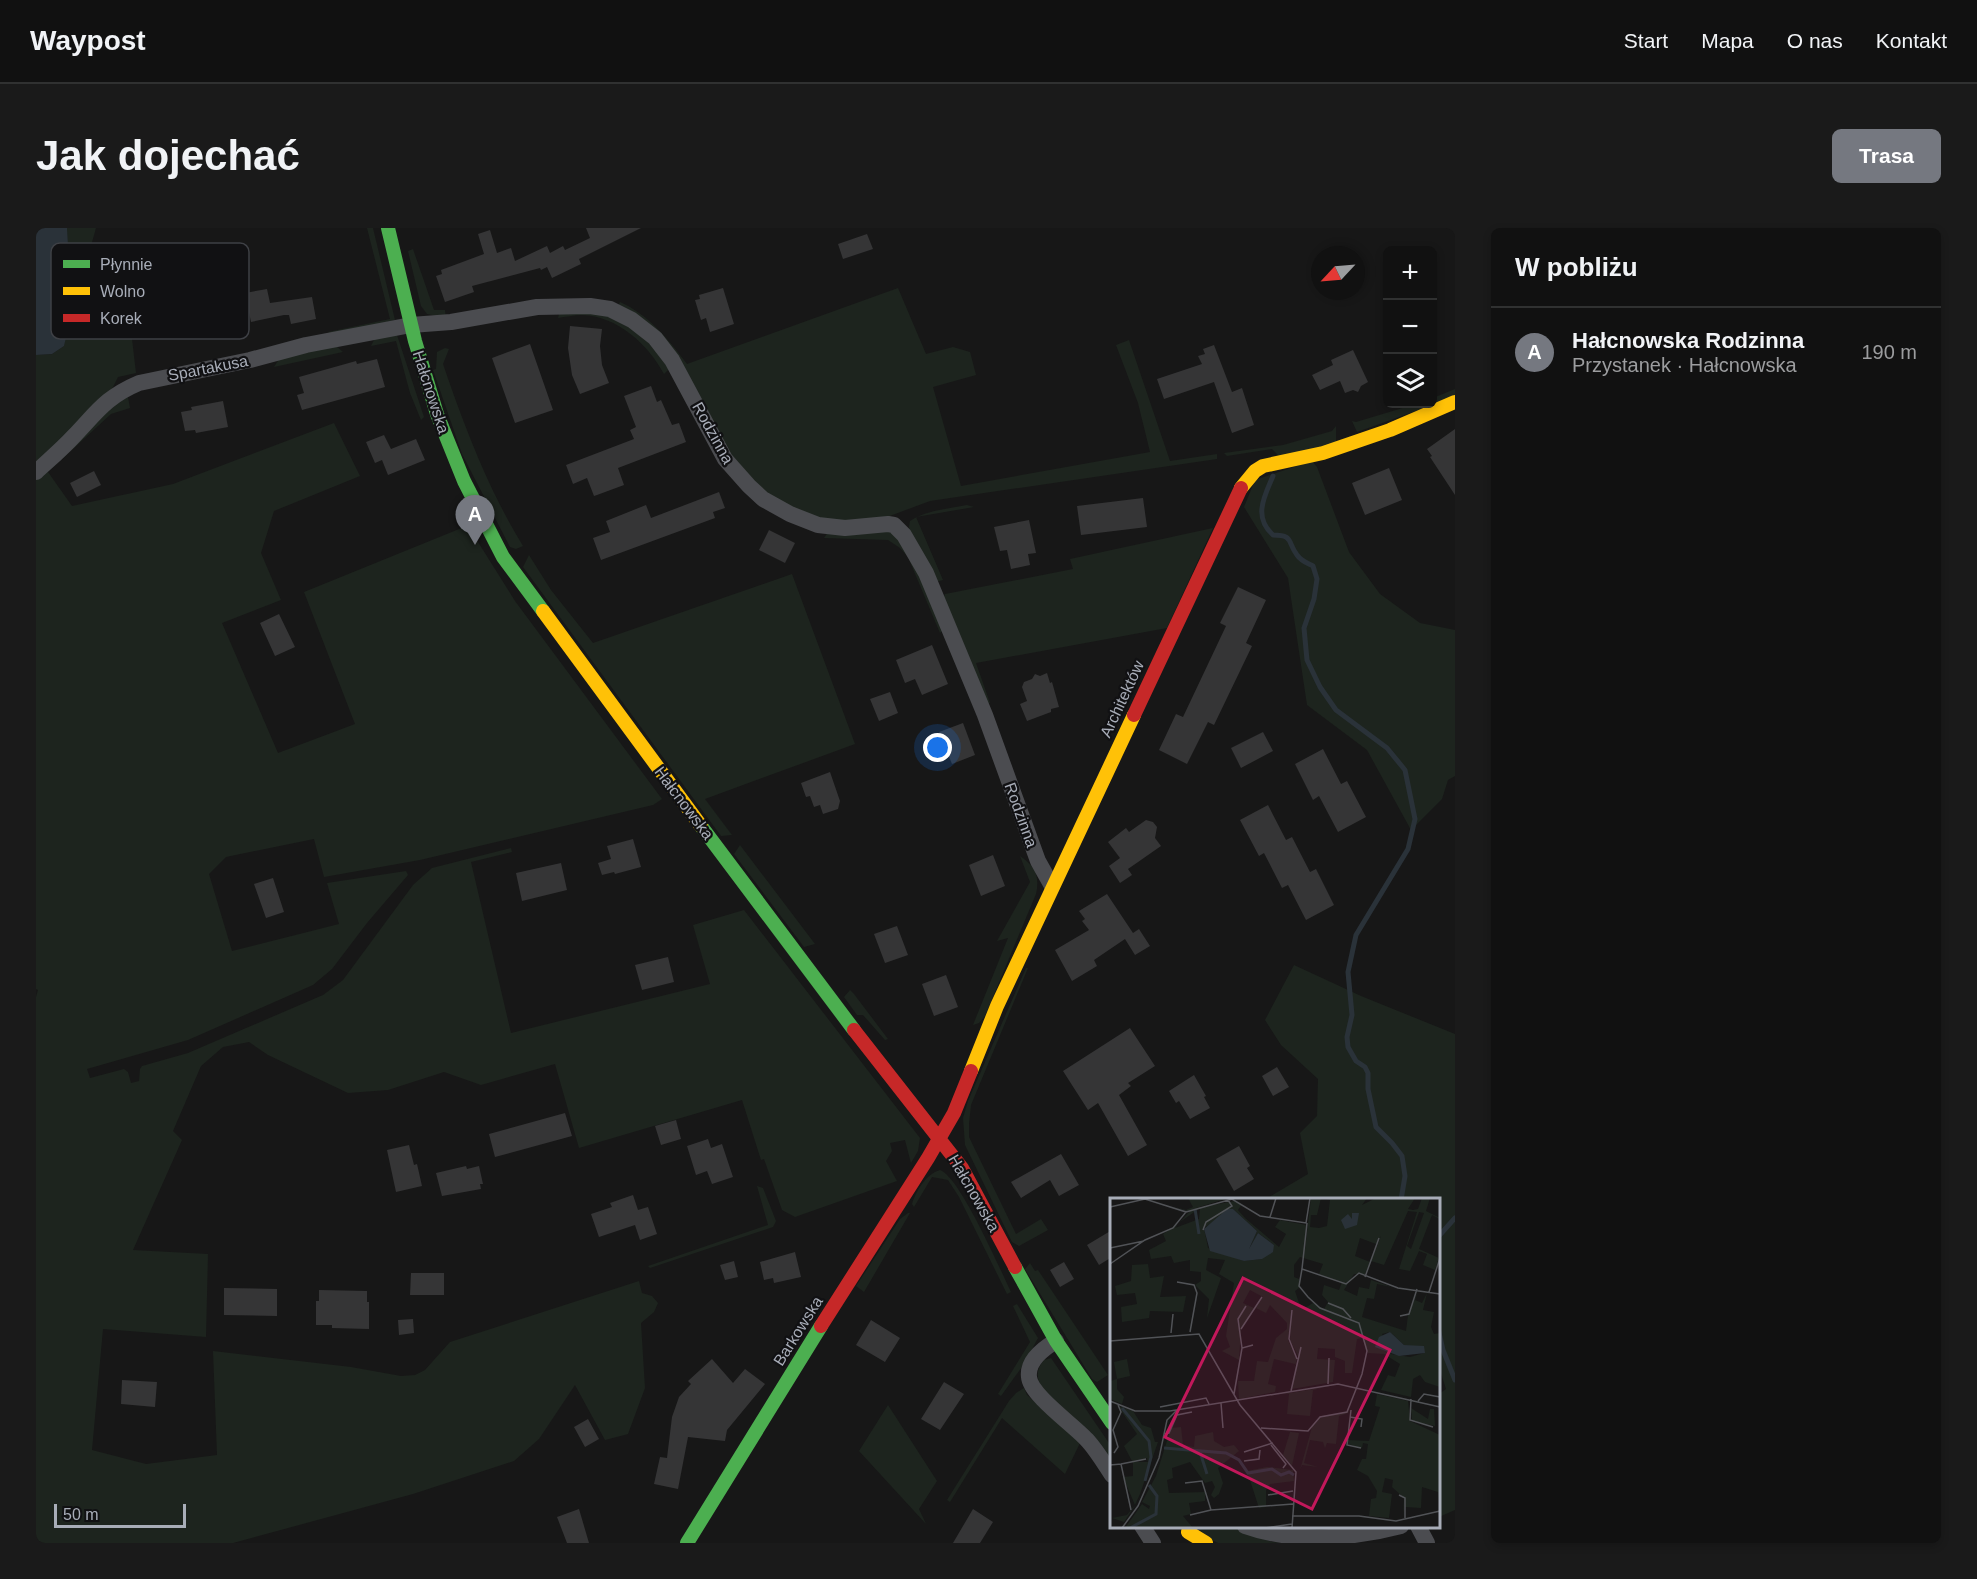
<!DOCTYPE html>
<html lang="pl">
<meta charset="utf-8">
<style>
:root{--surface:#111;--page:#1a1a1a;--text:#f1f3f6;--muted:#9c9d9f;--line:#303131;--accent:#757880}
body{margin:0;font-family:Helvetica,sans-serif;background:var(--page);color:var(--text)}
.controls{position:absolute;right:18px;top:18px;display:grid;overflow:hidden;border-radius:9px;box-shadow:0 3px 9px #0003}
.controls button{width:54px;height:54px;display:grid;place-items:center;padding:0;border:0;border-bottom:2px solid var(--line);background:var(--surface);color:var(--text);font:30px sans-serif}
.compass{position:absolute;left:1275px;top:18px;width:54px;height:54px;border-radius:50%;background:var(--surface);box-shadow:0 3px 9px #0003;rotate:244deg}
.scale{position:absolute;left:18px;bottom:15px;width:132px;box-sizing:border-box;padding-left:6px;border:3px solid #a8adb8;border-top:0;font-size:16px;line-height:21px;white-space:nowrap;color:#a8adb8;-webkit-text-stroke:4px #111113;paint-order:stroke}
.you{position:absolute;left:902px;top:520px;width:21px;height:21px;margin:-15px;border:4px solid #fff;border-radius:50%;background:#1a73e8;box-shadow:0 0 0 9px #1a73e833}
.badge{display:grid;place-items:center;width:39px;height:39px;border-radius:50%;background:var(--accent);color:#fff;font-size:20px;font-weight:700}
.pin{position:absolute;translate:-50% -50px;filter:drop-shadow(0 2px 3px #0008)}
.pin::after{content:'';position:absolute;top:32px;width:21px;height:18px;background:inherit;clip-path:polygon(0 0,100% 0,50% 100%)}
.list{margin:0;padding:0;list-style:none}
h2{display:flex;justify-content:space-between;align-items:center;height:78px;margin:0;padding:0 24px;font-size:26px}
h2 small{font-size:20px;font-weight:400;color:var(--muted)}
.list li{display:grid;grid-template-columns:39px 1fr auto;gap:18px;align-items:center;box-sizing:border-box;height:90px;padding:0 24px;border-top:2px solid var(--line)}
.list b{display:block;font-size:22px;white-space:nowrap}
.list p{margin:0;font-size:20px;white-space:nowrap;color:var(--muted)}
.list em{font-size:20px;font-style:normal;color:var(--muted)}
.icon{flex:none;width:33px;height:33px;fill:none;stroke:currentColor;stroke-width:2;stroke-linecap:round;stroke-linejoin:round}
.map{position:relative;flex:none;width:1419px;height:1315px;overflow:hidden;border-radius:9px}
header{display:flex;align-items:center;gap:36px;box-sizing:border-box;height:84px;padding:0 30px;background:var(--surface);border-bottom:2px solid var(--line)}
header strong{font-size:28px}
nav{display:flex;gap:33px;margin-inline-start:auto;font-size:21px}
.intro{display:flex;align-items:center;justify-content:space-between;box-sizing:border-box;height:144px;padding:0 36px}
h1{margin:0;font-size:42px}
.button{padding:15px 27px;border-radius:9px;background:var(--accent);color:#fff;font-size:21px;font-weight:700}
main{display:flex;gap:36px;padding:0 36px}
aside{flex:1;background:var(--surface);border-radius:9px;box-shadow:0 3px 9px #0003}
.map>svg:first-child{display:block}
.green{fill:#1d241e}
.water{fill:#2a3239}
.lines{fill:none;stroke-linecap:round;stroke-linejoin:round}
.stream{stroke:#2a3239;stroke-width:5}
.building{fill:#353536}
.street{stroke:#4b4c50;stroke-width:16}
.fast{stroke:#4caf50;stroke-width:14}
.slow{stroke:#ffc107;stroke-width:14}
.jam{stroke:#c62828;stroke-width:14}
.labels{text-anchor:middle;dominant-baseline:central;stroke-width:4.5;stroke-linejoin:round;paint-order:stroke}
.street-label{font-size:16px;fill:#a8adb8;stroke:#111113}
.inset-river{fill:none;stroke:#2a3239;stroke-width:3}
.inset-road{fill:none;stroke:#515357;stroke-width:1.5}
.view{fill:#c2185b;fill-opacity:0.15;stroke:#c2185b;stroke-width:3}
.inset-edge{fill:none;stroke:#a8adb8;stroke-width:3}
.key{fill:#111113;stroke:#3e4045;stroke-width:1.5}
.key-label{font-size:16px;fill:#a8adb8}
</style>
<header>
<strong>Waypost</strong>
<nav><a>Start</a><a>Mapa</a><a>O nas</a><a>Kontakt</a></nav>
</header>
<div class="intro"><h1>Jak dojechać</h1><a class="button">Trasa</a></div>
<main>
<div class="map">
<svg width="1419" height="1315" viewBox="0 0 1419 1315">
<rect width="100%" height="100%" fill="#171717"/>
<path class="green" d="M31,0h29l-9,32 42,53 7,60 -18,4 -8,16 -74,74v-112l16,-1 12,-8 5,-48z
M331,0h6l22,92 -63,15 -4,-3 62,-13z
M377,21l21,61h11l1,8 -19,-4 -6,-8 -13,-55z
M862,60l28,66 27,-7 17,5 6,23 -43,12 28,99 189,-34 -12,-49 -22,-58 13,-5 41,121 47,-7v5l-287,42 -43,16 -20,4 -52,-2 -44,-22 -39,-38 -40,-73 -75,-78 3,-6c29,13 48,37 67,62z
M563,84l41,19 29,38 -5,5c-16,-30 -47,-58 -82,-59 -8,0 -17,2 -24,3l1,-4z
M361,107l27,82 -3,3 -11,-27 -14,-52 -25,5 4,-8z
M299,117l8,7 -69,15 5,-8z
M409,120l4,1 -6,15c22,64 45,125 80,182l-7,3 -6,-2 -48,-93 -29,-84 3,-1 1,-17z
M1419,161v8l-98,35 -5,-11 4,1 60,-18h16l1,-6z
M92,169l2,11 -19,6 -63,58 24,34 101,-22 161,-61 26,53 -86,35 -13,42 20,47 -59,23 56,130 77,-29 -51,-132 165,-67 9,17 37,59 147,198 -9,6 -233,55 -96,17 -10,-38 -88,18 -17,17 23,77 107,-27 -12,-41 79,-12 2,4 -41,48 -35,46 -19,16 -125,55 -101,29 3,9 34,-9 4,3 3,11 8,-2 1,-12 2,-3 46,-13 135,-58 20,-15 70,-95 19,-17 79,-20 1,4 -41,10 40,171 199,-49 -17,-59 51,-15 176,228 -2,13 -7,12 -6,-23 -15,3 2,8 -6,10 11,20 -102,36 -13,-7 -18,-51 -3,1 -19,-60 -163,48 -24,-84 -74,21 -37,-13 -56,18 -40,3 -80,-38 -19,-13 -26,5 -22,19 -28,65 9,9 -49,110 75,4 -2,83 -103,-8 -11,121 54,14 71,-9 -4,-104 138,16 50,9 14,-1 10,-5 25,-28 189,-61 3,12 10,3 6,7 -4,9 -13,11 4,65 -17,46 -23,6 -30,-55 -36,54 -25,22 -101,33 -180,49h-197v-546l2,-7 -2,-1v-513l69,-67z
M1300,198v18l-56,13 -8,-8 -45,7 -3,-3 59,-8 49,-14z
M1276,233l5,6 32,85 31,42 40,29 35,7v146l-7,4 -6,19 -31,31 -44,-80 -60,-45 -19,-127 -44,-71 11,-27z
M931,277l7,2 -58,10 27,63 -7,2 -25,-48 -2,-7 1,-6c17,-11 37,-12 57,-16z
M1177,300l-46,100 -191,35 14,40 -6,-1 -41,-103 2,-5 128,-25 -3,-10z
M792,304h62l15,12 39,85 -4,4 -32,-76 -8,-9 -12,-8 -64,-2z
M493,327l22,35 42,53 199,-69 63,170 -150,55 27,36 -11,1 -198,-269z
M704,617l75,99 -11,3 -70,-93z
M984,628c15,10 20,20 16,38l-51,122 -6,7 -6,2 35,-87 -11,3 33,-59z
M1258,737l67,31 94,38v476l-16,7v-123l7,-5 -8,-25v-164l-172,-1 42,-25 -8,-41 17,-17 1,-37 -37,-34 -16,-25z
M990,740h2l-57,137 -2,19v13l47,97 25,-15 7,11 -29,16 -7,-4 -47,-97 -2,-27 5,-17z
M814,762l4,4 34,45 -3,1 -22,-25h-6l-13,-18z
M904,942c20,7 60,99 71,122l-4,2 -48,-97 -11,-17 -16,-3 -18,30 -2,-3c4,-13 14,-30 28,-34z
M721,958l6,2 13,33 -3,6 -123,41 -2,-2 120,-41z
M872,985h2l-46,79 -8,-6 44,-67z
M994,1035l5,8 3,-1 70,105 -11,7 -5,-3 -67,-110z
M981,1076l21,34 -14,26 -23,32 -3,-2 32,-52 -17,-36z
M1015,1130l60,88v18l-69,-76c-6,-11 -6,-18 2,-28z
M988,1160l3,7 53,48 -15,31 -63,-56 -52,84 -3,-2 62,-99 7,-8z
M852,1177l49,76 -18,28 7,15 -67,-73z
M1160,1299h39l16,8 21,7 14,1h-68l-6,-3z"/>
<path class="water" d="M0,0h31c2,38 7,81 -3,118l-12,8 -16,1z"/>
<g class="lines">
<path class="stream" d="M1237,248c-9,21 -20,41 0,59 21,0 14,7 24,20 4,6 10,8 16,11l4,13 -3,20 -10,29 3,32 13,27 16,23 51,38 18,22 10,49 -7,30 -52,86 -8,37 4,43 -5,22 1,10 8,14 9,6 3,6v16l8,38 16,16 10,13 3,20 -4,24
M1402,1009l17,-19
M1402,1100l5,22 12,30"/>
</g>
<path class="building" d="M550,0h55l-62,31 2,5 -29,14 -5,-11 -6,3 -1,-2 -68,18 2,6 -29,10 -9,-26 6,-2 -1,-4 43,-16 -6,-20 12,-4 7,23 14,-5 4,13 32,-15 3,7 13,-7 2,4 25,-12z
M831,6l6,15 -30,10 -5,-15z
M687,60l11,36 -24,8 -4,-14 -5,2 -6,-20 5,-1 -1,-4z
M231,61l3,14 42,-6 4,22 -25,5 -2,-9h-5l-33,7 -6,-29z
M534,98l32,3 -2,17 2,19 7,18 -29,11 -8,-19 -4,-27z
M494,116l23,66 -38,13 -23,-65z
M1178,117l18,47 10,-4 12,37 -22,8 -18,-51 -50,17 -7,-20 45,-15 -4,-8 7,-2 -2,-5z
M1317,122l15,32 -7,4 -3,6 -5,-2 -8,3 -5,-12 -20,9 -8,-15 21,-10 -2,-5z
M341,131l8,28 -83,23 -5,-15 7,-2 -5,-16 57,-16 1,3z
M615,158l6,16 4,-2 11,25 7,-2 7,19 -68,26 6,17 -27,10 -3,1 -7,-18 -14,6 -7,-19 68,-26 -4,-9 6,-3 -12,-31z
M187,173l5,26 -32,6 -1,-3 -10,1 -4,-19 11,-2 -1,-3z
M1419,201v66l-25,-38 2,-1 -5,-7z
M348,207l7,14 25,-10 9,21 -37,15 -6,-15 -7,3 -9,-21z
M1353,240l13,32 -37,15 -13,-32z
M58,243l7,14 -24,12 -7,-14z
M683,264l6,16 -12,4 2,6 -114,42 -8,-22 17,-6 -4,-11 40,-16 5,13z
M1107,270l4,29 -66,8 -4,-29z
M993,292l7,33 -8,1 2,11 -19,4 -4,-19 -7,1 -6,-24z
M733,302l26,13 -10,20 -26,-13z
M1202,359l28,13 -20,43 6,3 -38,79 -6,-3 -21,42 -28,-14 17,-36 7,3 43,-91 -6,-3z
M243,386l16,33 -20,9 -15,-33z
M896,417l16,39 -26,11 -7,-16 -10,4 -9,-23z
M1011,445l3,10 2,-1 7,25 -8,2v3l-24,9 -7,-17 7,-3 -5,-14 2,-5 8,-3 3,-5 5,2z
M854,464l8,21 -19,8 -9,-22z
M927,495l12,32 -23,9 -13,-32z
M1227,504l10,19 -32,17 -10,-20z
M1287,521l18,35 6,-3 19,36 -28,15 -19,-36 -6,4 -18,-36z
M794,544l10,29 -2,8 -15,5 -3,-9 -6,2 -4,-11 -4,1 -5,-14z
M1232,577l18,35 6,-3 18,35 6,-3 18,36 -28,15 -18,-35 -6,3 -18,-35 -5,3 -19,-36z
M1110,592l7,2 4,5 -2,11 6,8 -33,23 4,6 -12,8 -11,-17 11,-8 -12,-16 18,-14 3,4z
M597,611l8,28 -26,7 -1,-2 -12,3 -4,-12 13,-4 -4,-13z
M957,627l12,31 -24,10 -12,-31z
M525,635l6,27 -45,11 -6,-28z
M237,650l11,34 -18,6 -12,-34z
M1071,666l26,39 6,-4 11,17 -15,9 -10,-16 -31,21 3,6 -25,15 -17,-31 34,-20 -7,-9 3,-2 -6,-8z
M861,698l11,29 -23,8 -11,-29z
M632,729l6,25 -32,8 -7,-25z
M910,747l12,32 -24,9 -12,-32z
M1094,800l25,38 -27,17 3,3 -12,9 28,50 -19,11 -30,-53 -10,7 -25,-39z
M1241,839l12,20 -16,9 -11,-20z
M1158,847l12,21 -2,1 6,11 -20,11 -11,-18 -3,2 -7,-12z
M529,885l7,23 -77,21 -6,-23z
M640,892l5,19 -20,6 -6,-19z
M672,911l3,9 11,-4 11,33 -21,7 -5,-13 -11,4 -9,-29z
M373,917l5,20 3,-1 5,22 -26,6 -9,-42z
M1203,918l11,20 -3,2 7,11 -20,12 -18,-32z
M1025,926l18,31 -20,11 -9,-16 -29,18 -10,-16z
M430,938l1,3 12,-3 4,18h-3l1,5 -39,7 -6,-23z
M597,967l5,15 10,-3 9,27 -17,6 -5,-15 -36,12 -8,-23 21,-7 -2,-4z
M1076,1002v27l-13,8 -12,-20z
M759,1024l6,25 -27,6 -1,-5 -9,2 -4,-18z
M698,1033l4,16 -13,3 -5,-15z
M1028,1034l10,17 -14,8 -10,-17z
M375,1045h33v22h-34z
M188,1060l53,1v27l-53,-1z
M283,1062l48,1v11h2v27l-37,-1v-3h-16v-24h3z
M377,1091l1,14 -15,2 -1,-15z
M835,1092l29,18 -15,24 -29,-17z
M676,1131l21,24 12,-14 20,15 -38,46 -2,11 -37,-4 -10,52 -24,-5 6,-27 7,1 5,-41 7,-20 12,-13 -3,-3z
M86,1152l35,2 -2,25 -34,-3z
M908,1154l20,12 -24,36 -19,-11z
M552,1191l11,20 -14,8 -11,-20z
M543,1281l10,34h-22l-10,-26z
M937,1281l20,13 -13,21h-27z"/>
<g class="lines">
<path class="street" d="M0,244c13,-12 26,-23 38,-36 23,-24 32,-39 65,-53l111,-23 56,-15 105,-20 40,-3 86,-15 53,-1 20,3 22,11 23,18 17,22 53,99 24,27 14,13 27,15 28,11 27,3 43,-4 6,1 10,10 22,38 59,142 53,146 14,25
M1020,1113c-12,7 -29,20 -27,36 1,18 46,49 59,64 9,10 16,22 24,34
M1106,1298l11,17
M1209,1298c47,17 107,13 156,0
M1382,1298l9,17"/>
<path class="fast" d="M352,0l27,113 22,73 27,67 39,76 40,54
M665,598l153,204
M979,1039l41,74 56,82
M651,1315l134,-217"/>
<path class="slow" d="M1205,260l14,-17 8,-5 60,-13 67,-23 65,-28
M507,383l158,215
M935,843l26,-65 137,-291
M1152,1304l18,11"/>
<path class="jam" d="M1098,487l107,-227
M818,802l108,138 53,99
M785,1098l107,-168 26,-45 17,-42"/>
</g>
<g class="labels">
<g class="street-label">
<text transform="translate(172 140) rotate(-11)">Spartakusa</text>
<text transform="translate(395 164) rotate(72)">Hałcnowska</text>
<text transform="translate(677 205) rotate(61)">Rodzinna</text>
<text transform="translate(1086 471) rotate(-65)">Architektów</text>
<text transform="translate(648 575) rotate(53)">Hałcnowska</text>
<text transform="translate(985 587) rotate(70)">Rodzinna</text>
<text transform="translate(938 965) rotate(60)">Hałcnowska</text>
<text transform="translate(762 1103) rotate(-58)">Barkowska</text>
</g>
</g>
<g transform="translate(1074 970)">
<rect width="330" height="330" fill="#171717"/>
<path d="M78,0h40l-32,10 39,-7 7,3 -4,6 7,8 34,29 7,-13 -11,-7 5,-7 26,5 -1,24 6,-51h10l-4,17h-6l-1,12 9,1 8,-2 3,-26 -7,-2h44l-5,7 14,-7h39l-7,11 5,1 5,-1 4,-11h8l-4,13 14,7v1l-8,-4 -13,34 20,9 -4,12 -12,-5 4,-11 -8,-3 -9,20 -11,-2 18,-57 -9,-1 -24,54 -13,-4 10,-25 -5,8 -16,-6 -5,18 15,6 -5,12h-11l-10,16 13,6 2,-9 10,2 2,-9 21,7 -15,-3 -3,15 -7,-1 -5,19 44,14 2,-16 10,-24 -3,9 7,3 5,-10 -4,17 11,2 -3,15 3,7 6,-1v54l-15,-5 -5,-7 -7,4 -2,18 -30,-7 7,-15 7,2 5,-13 -16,-10 -16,-1 -6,-15 -5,1 -5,34h-7v-12l-10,-4v-8l-17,-1 -1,11 18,1 -2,22 -41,7 6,-33 -8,-16 1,-26 -3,26 9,19 -3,10 1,-5 -21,-5 -6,25 8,2 -1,6 -36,7 -1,-18h16l3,-20 11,1 8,-24 11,-9v-6l-17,-18 -4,8 -10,-5 7,-11 -13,-7 -7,13 11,5 -13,22 -2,30 -17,-9 8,-4 -4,-11 8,-53 -15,-9 6,-14 -17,-2 -2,12 15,8 -14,40 2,-19 -14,-14 6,-4v-9l-11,-1v-11l-16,3 -3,-7 -20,3 -2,-9 17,-9 -3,-7 15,-10 -3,4 24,-9 1,-11 -20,14 11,-12 -5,1 -11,-4 11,3 7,-3zM123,11l24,22 -8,18 9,-16 16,12 -12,14 -18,2 -36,-13 -4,-20zM309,14l5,1 -13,36 -4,-3zM190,59l23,7 -4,10 23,8 -3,8 -15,-5 -2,10 6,7 -4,7 -11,-6 -8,5 -6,-5 -4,-12 4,-3v-9l-5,-2v-12zM280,134l14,13 20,3v5l-14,4 -19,-3 -9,-20zM38,66l2,14 14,-2 -4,21 26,-1 -3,16 -33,-1 -1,7 -27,4 -1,-15 16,-3 -2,-11 -18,2 -2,-9 16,-5 1,-16zM17,161l3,17 -13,3v10l7,8 -2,7 -12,-5v-18l7,-2 -3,-17zM216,189l-13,3 -3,26 -23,-2 2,-20h-5zM267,196l31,7 2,20 30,14v69l-2,-12 -16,-5 -1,21 -16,-1v-8l-2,18 1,-19 -12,-11 1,-7 -8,-2 -3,14 10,2 -3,24 -20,-2 2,-17 5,-1 1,-7 -9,-15 -11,-6 5,-11h4l2,-15 -5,-1 -1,5 -14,-4v-4l21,1 11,-34 -5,-1zM8,208l15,5 9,14 9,3 4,14h3l-18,52 -6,13 -10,15 -12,-4 15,-3 8,-10 -12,-28 10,-1v-14h15l-1,-4 -15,3 -8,-15 13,-12zM301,210l17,11 2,-10h4l1,17 -23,-5zM239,213l-1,2 -9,3 -3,28 -9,-1 -2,5 -2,-6 -13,-2 -6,23 14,4 -16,-2 -2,5 12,-43 8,-9zM71,229l2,18 11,2 1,-11 18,-4 1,9 10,6 10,-2 5,6 -21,17 5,15 -4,11 -5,4 -3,-3 4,-8 -3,-6 -7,2 -15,-21 -18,6 1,10 -6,2 2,13 36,-1v9l-16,2 2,11 -8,2 10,12h-68l17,-24 7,5 1,-3 -8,-4 14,-26 15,-48zM175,233l14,2 -7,33 -9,-11 7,-23zM157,269l26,3 1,11 -24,3 -4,6v17l-7,1 -12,-37z" fill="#1d241e" fill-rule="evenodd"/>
<path d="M117,11h6l24,22 -8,18 9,-16 16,12 -1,7 -11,7 -18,2 -34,-10 -6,-22zM242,15h7l-2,12 -12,4 -4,-9 7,-6 4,5zM280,134l14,13 20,1 1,7 -26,3 -24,-9 4,-10z" fill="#2a3239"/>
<path class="inset-river" d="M85,11l4,25M12,210l27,33 2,16 -6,24M54,250l62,5 13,7 9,13 24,-4 9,6 8,-3 5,3M90,254l7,22M20,330l26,-14 1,-18 -8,-11"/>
<path class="inset-road" d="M0,9l35,-8 41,13 -13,16 -28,12 -35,24M76,14l46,-13 28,17 46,7 4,-25M160,19l6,-19M197,25l-5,46 44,15 13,-11 39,15 42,6M93,32l3,-8 26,-16 -4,-6M0,50l34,-7M255,79l14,-39M67,84l17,3 3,8 -7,39M319,94l11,-34M218,105l15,6 8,9M182,112l-3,29 8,20M290,118l9,-2 8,-25M131,131l21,-32M61,135l2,-19M0,143l89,-7 41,71 56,67 -4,56M132,150l-4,-29 8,-13M218,186l1,-26M181,193l10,-44M124,196l8,-46 11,-3M301,201l-1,21 23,7M0,203l25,10h35l168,-27 102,23M308,203l6,-7 16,3M111,205l2,25M50,209l46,-9 3,6M241,212l-4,35 14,3M240,219l12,2 -1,8M151,230l47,3 12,-14 27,-5 15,-38 5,-23 -8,-28 -39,-15 -12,-11 -9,-11 3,-17M55,236l4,-1 8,-18 15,-3M161,247l15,19 -3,4M134,254l29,-9M4,255l4,-6 -5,-17 8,-18 -3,-7M134,263l15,-2 1,-9M11,266l25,-5M0,267l11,-1 10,46M75,285l17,-2 9,29 82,-6M158,297l25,-4M289,297l6,3v20M80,317l21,-5M182,318h67l37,5 44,-10M12,330l16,-22 21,-48 8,-38 10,-10M155,330l27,-4"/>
<path class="view" d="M133,80l147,72 -78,159 -147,-72z"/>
<rect width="330" height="330" class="inset-edge"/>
</g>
<rect x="15" y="15" width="198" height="96" rx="9" class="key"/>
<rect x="27" y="32" width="27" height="8" fill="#4caf50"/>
<rect x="27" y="59" width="27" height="8" fill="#ffc107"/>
<rect x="27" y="86" width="27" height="8" fill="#c62828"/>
<g class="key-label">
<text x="64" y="42">Płynnie</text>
<text x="64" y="69">Wolno</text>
<text x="64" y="96">Korek</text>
</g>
</svg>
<div class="controls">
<button>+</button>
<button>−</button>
<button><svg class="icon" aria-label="layers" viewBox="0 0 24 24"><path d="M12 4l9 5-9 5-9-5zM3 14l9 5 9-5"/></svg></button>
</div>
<svg class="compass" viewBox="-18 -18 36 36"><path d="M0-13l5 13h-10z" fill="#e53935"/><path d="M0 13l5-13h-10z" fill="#9c9d9f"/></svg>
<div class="scale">50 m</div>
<div class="you"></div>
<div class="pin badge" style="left:439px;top:317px">A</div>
</div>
<aside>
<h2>W pobliżu<small></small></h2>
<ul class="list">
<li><span class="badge">A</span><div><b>Hałcnowska Rodzinna</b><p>Przystanek · Hałcnowska</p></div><em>190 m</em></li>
</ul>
</aside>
</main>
